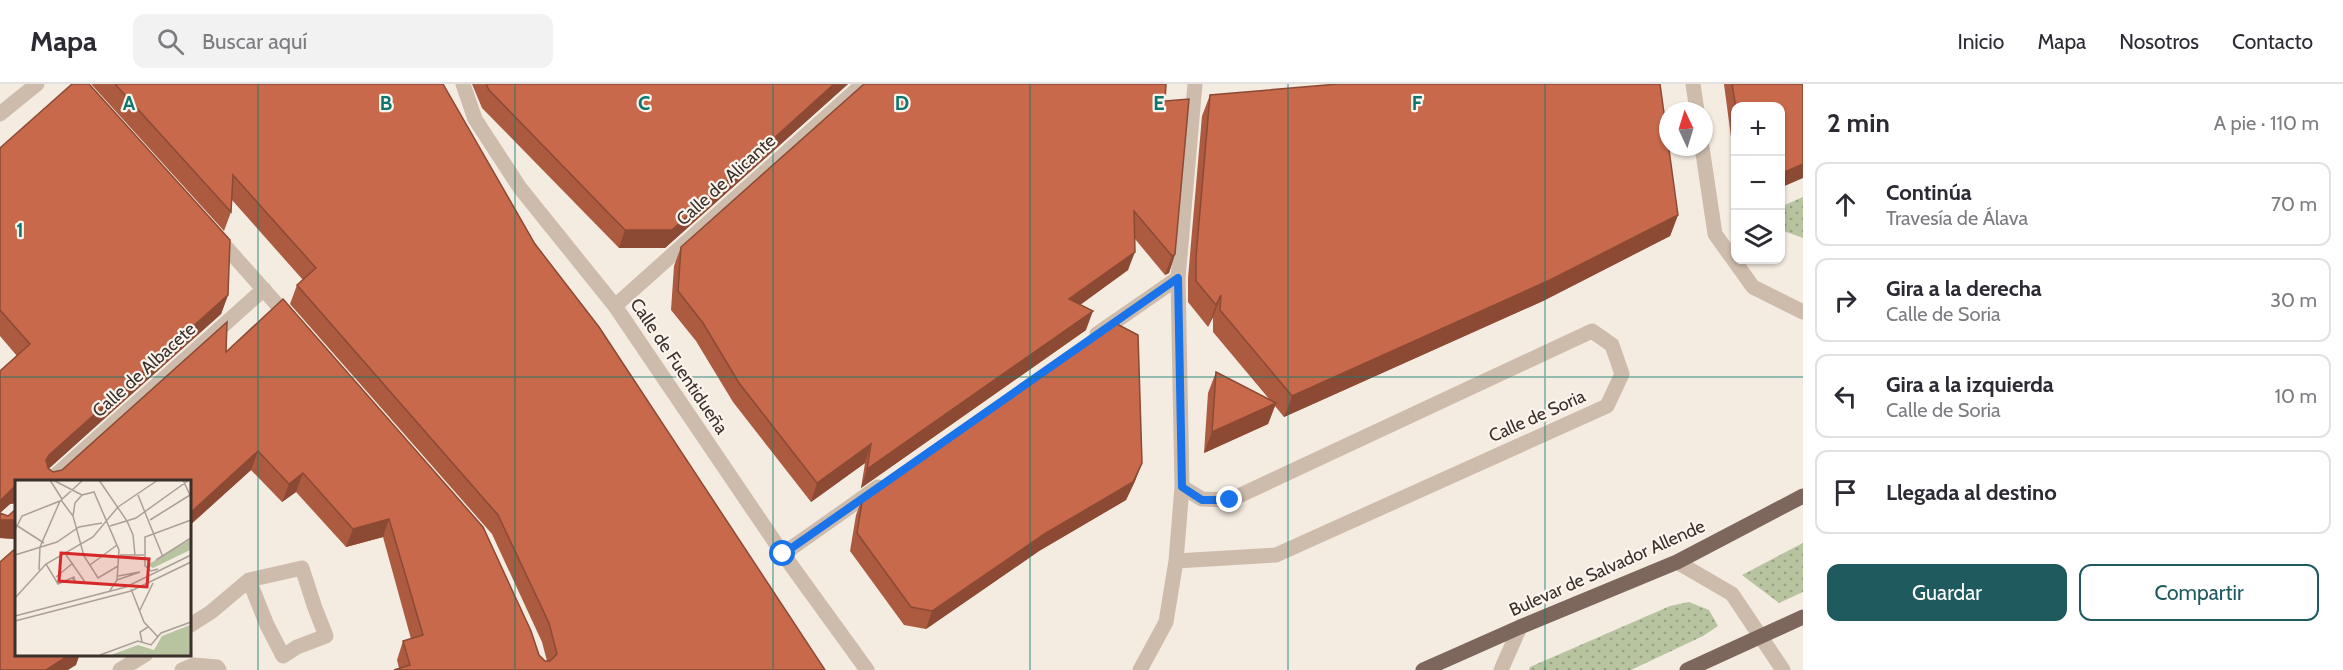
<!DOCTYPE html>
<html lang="es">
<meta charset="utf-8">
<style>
:root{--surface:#fff;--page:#f2f2f3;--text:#2b2b33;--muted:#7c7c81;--line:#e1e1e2;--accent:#1f5a5e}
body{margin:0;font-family:Cabin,sans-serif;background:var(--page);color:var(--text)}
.controls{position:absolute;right:18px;top:18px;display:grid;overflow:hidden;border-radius:12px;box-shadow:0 2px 4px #0004}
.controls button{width:54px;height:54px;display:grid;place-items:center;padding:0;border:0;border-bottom:2px solid var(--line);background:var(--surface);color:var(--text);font:30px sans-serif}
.compass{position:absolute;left:1659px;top:18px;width:54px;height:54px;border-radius:50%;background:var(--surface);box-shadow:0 2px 4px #0004;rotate:356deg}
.stop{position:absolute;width:18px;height:18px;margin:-14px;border:4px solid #1a73e8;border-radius:50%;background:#fff}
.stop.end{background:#1a73e8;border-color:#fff;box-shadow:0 2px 6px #0008}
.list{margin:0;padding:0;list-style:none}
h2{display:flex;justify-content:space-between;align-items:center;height:78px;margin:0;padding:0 24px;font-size:26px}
h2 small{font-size:20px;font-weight:400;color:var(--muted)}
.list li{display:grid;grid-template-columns:39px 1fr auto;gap:18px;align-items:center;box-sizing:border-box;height:84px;margin:0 12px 12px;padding:0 12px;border:2px solid var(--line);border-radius:12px}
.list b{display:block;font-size:22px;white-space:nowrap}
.list p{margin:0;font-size:20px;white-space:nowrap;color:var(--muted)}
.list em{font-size:20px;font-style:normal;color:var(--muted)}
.actions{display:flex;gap:12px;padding:18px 24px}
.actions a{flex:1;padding:14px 0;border:2px solid var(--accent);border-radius:12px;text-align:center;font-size:21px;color:var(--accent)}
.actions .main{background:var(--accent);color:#fff}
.icon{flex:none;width:33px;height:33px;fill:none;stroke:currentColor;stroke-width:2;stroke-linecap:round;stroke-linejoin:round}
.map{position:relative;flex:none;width:1803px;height:586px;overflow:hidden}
header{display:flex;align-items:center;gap:36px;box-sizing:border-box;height:84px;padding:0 30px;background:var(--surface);border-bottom:2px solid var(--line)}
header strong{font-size:28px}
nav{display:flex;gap:33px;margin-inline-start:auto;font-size:21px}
.search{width:420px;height:54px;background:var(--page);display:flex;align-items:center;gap:15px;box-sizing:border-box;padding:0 21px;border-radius:12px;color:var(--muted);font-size:22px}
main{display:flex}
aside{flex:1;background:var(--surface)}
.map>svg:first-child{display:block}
.park{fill:url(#park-dots)}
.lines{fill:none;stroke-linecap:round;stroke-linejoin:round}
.service{stroke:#cdbbac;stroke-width:15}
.pedestrian{stroke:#cdbbac;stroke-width:15}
.minor{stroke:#cdbbac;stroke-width:15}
.primary{stroke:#7d675c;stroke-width:15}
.wall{fill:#ac5a40}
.shaded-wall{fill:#8c4a34}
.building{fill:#c8694b;stroke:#8c4a34;stroke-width:1.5}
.route{stroke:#1a73e8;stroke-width:8}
.grid{fill:none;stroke:#0f766e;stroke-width:1.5;stroke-opacity:0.55}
.labels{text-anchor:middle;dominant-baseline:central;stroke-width:4.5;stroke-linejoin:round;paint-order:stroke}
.street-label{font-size:18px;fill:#3b302b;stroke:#fbf5ee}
.inset-road{fill:none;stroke:#aaa098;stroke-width:1.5}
.view{fill:#d62828;fill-opacity:0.15;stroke:#d62828;stroke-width:3}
.inset-edge{fill:none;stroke:#3b302b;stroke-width:3}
.grid-label{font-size:20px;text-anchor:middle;font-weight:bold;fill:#0f766e;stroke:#fbf5ee;stroke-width:4.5;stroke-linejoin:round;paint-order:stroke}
</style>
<header>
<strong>Mapa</strong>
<div class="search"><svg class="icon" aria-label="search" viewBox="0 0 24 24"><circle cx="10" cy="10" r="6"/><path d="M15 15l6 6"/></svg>Buscar aquí</div>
<nav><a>Inicio</a><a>Mapa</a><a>Nosotros</a><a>Contacto</a></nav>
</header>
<main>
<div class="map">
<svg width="1803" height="586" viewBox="0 0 1803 586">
<defs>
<pattern id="park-dots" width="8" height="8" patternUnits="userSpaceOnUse" patternTransform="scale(1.5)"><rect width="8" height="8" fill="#b8c4a0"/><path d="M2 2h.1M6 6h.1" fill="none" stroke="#97a083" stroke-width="1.8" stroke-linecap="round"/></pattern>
</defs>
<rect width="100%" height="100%" fill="#f4ebe1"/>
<path class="park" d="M1803,113v41l-22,-8 -1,-23z
M1803,459v49l-24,11 -37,-28z
M1689,518l20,8 9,16 -15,10 -72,34h-102l1,-3 140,-61z"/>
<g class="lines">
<path class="service" d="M182,586l12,-5 23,2 2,3"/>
<path class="pedestrian" d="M783,470l84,116"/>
<path class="minor" d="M463,0l12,35 45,69 95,118 168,248 95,-67
M1693,0l4,27
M0,30l37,-30
M1702,63l13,87 38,53 50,25
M217,153l72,81
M615,222l248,-222
M1097,250l81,-56
M49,397l215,-192
M1176,477l100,-6 331,-149 15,-32 -10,-29 -20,-14 -362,169 -28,-1 -20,-12
M1677,478l55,32 51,76
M189,542l22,-14 38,-32 53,-12 13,40 11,28 -29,11 -14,9 -16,-31 -18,-45
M120,586l26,-16
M1140,586l26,-48 10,-61 6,-74 -4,-209 17,-194
M1501,586l19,-43"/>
<path class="primary" d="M1423,586l97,-43 157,-65 126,-66
M1687,586l116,-53"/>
</g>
<path class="wall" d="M91,0h352l92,160 290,426 -426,-2 -2,-8 6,-19 8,-2 -28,-102 -37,10 -50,-55 -14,10 -31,-32 -62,56v-45h-173v22l-6,1 -10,9 16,26 -16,-1v-167l17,-15 -17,-20v-188l228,147 -7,19 -173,154 5,4 9,-2 164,-118 313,303 6,6h2l-5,-19 -50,-108 -202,-230 7,-19 6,-5 -71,-80 -1,12 -7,19z
M472,0h376l-183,164h-46l-137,-140z
M1724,0h79l-67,22v69z
M1210,11l468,120 -8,21 -127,65 -259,116 -9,-11 -7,18 -64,29 4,-60 8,-21 54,28 -57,-68v-15l-5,10 -20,-25v-24l14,-162z
M1165,17l10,153 -6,19 -4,2 -30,-36 -7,31 -48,35 6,25 -225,158 4,-25 -54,39 -78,-100 -37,-61 -25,-31 3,-44 7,-19z
M1142,379l-7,18 -9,19 -87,51 -113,78 -22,-4 -54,-74 6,-36 7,-19z"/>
<path class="shaded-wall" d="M834,0h14l-183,164h-46l6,-18z
M1803,80v14l-23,10v-14z
M1678,131l-8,21 -127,65 -259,116 8,-21z
M1135,168l-7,18 -66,48 7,-19z
M1175,170l-6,19 -4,2 7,-19z
M228,211l-7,19 -178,160 3,-14 3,-5z
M1221,211l-8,22 -5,10 8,-22z
M1093,227l-7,19 -225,158 6,-19z
M1276,319l-8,21 -64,29 8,-21z
M871,360l-6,19 -54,39 6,-19z
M258,367l-7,19 -62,56v-12z
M1142,379l-7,18 -9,19 -87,51 -113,78 6,-18z
M303,389l-7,19 -14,10 7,-18z
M16,401v18l-6,1 -10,9v-12z
M389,435l-6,18 -37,10 7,-18z
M0,436h16v19l-16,-1z
M71,570h9l-4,11 -8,5h-22z"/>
<path class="building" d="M72,0h17l141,156 -2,55 -179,160 -3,5 2,8 5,4 9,-2 165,-148 -1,30 57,-53 200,228 48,104 8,24 6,6h5l7,-7 -8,-31 -51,-108 -201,-230 19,-17 -83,-93 -2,37 -116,-128h328l92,160 64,83 226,343h-431l16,-5 -7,-24 20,-6 -34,-116 -36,10 -50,-56 -14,11 -31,-33 -69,63v-33h-173v4l-16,16v-130l30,-27 -30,-34v-162z
M486,0h348l-162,146h-47l-136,-140z
M864,0h302l-1,17 24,-2 -14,155 -3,2 -38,-45 1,41 -66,47 24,12 -226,158 4,-25 -54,39 -78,-100 -36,-60 -25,-32 3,-44z
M1338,0h322l18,131 -128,65 -258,116 -72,-86 1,-15 -5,10 -20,-24v-24l14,-162z
M1732,0h71v80l-23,10v-68h-44v2z
M1113,238l25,13 4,128 -9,19 -87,51 -114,78 -21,-4 -54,-74 6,-37z
M1216,288l60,31 -64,29z
M16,425v11h-16v-7l8,3z
M16,464v106h55l-25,16h-46v-108z"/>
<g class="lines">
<path class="route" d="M783,470l395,-276 4,209 20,13h28"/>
</g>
<path class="grid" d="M258,0v586M515,0v586M773,0v586M1030,0v586M1288,0v586M1545,0v586M0,293h1803"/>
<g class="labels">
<g class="street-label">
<text transform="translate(726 96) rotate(-42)">Calle de Alicante</text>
<text transform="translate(679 282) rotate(56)">Calle de Fuentidueña</text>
<text transform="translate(144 286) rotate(-42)">Calle de Albacete</text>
<text transform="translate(1537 332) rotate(-24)">Calle de Soria</text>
<text transform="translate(1607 484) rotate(-24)">Bulevar de Salvador Allende</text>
</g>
</g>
<g transform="translate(15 396)">
<rect width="176" height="176" fill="#f4ebe1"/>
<path d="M175,60v10l-37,18 -6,-3zM175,145v30h-79l27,-10 16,5 8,-14z" fill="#b8c4a0"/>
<path class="inset-road" d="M35,0l12,19M38,0l29,15M84,0l28,41 6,14 2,20M168,0l8,17M123,15l25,62M46,20l12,16 11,40 14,22 20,-12M58,36l2,-13 7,-8 12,-3 25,58 -2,30 -8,12M135,40l40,-25M1,45l28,18M95,46l26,-8 53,-38M0,50l7,-14 38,-15 23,-21M49,72l21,30M0,75l42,-13 22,-15 23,-4M105,75h24M141,80l35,-22M31,84l12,20 14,-6 3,3 -1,-4 -2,1M75,85l27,-20M143,89l-7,2 -6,-5v-29l46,-17M24,90l1,-23 20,-46M41,97l17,-14M102,100l23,-8 -22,4M116,109l13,33 14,15M0,118l31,-34 47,-27 25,-30 40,-27M125,130l13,-27M0,136l111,-29 65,-32M0,141l116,-30 60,-29M127,162l-2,-10 8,-5M85,175l38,-14 13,4 10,-12 30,-11"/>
<path class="view" d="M46,73l88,6 -2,28 -88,-6z"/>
<rect width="176" height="176" class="inset-edge"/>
</g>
<g class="grid-label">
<text x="129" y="26">A</text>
<text x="386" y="26">B</text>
<text x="644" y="26">C</text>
<text x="902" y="26">D</text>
<text x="1159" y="26">E</text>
<text x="1417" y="26">F</text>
<text x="20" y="153">1</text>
</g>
</svg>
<div class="controls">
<button>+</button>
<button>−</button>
<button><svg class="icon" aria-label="layers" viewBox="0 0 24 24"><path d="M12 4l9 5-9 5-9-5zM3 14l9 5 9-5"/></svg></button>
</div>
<svg class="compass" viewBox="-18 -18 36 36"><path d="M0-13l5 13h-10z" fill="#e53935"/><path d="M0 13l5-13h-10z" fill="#7c7c81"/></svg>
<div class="stop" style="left:783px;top:470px"></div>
<div class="stop end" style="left:1230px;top:416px"></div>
</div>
<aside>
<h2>2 min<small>A pie · 110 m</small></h2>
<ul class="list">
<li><svg class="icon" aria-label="ahead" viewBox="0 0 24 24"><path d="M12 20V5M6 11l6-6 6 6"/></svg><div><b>Continúa</b><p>Travesía de Álava</p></div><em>70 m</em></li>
<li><svg class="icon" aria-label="right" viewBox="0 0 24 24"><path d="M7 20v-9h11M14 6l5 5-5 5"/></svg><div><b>Gira a la derecha</b><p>Calle de Soria</p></div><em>30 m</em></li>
<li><svg class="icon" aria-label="left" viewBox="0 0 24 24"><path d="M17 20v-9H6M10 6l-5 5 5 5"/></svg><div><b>Gira a la izquierda</b><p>Calle de Soria</p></div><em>10 m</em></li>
<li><svg class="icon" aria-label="arrive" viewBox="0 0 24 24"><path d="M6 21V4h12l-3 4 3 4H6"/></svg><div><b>Llegada al destino</b></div></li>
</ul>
<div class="actions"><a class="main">Guardar</a><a>Compartir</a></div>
</aside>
</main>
